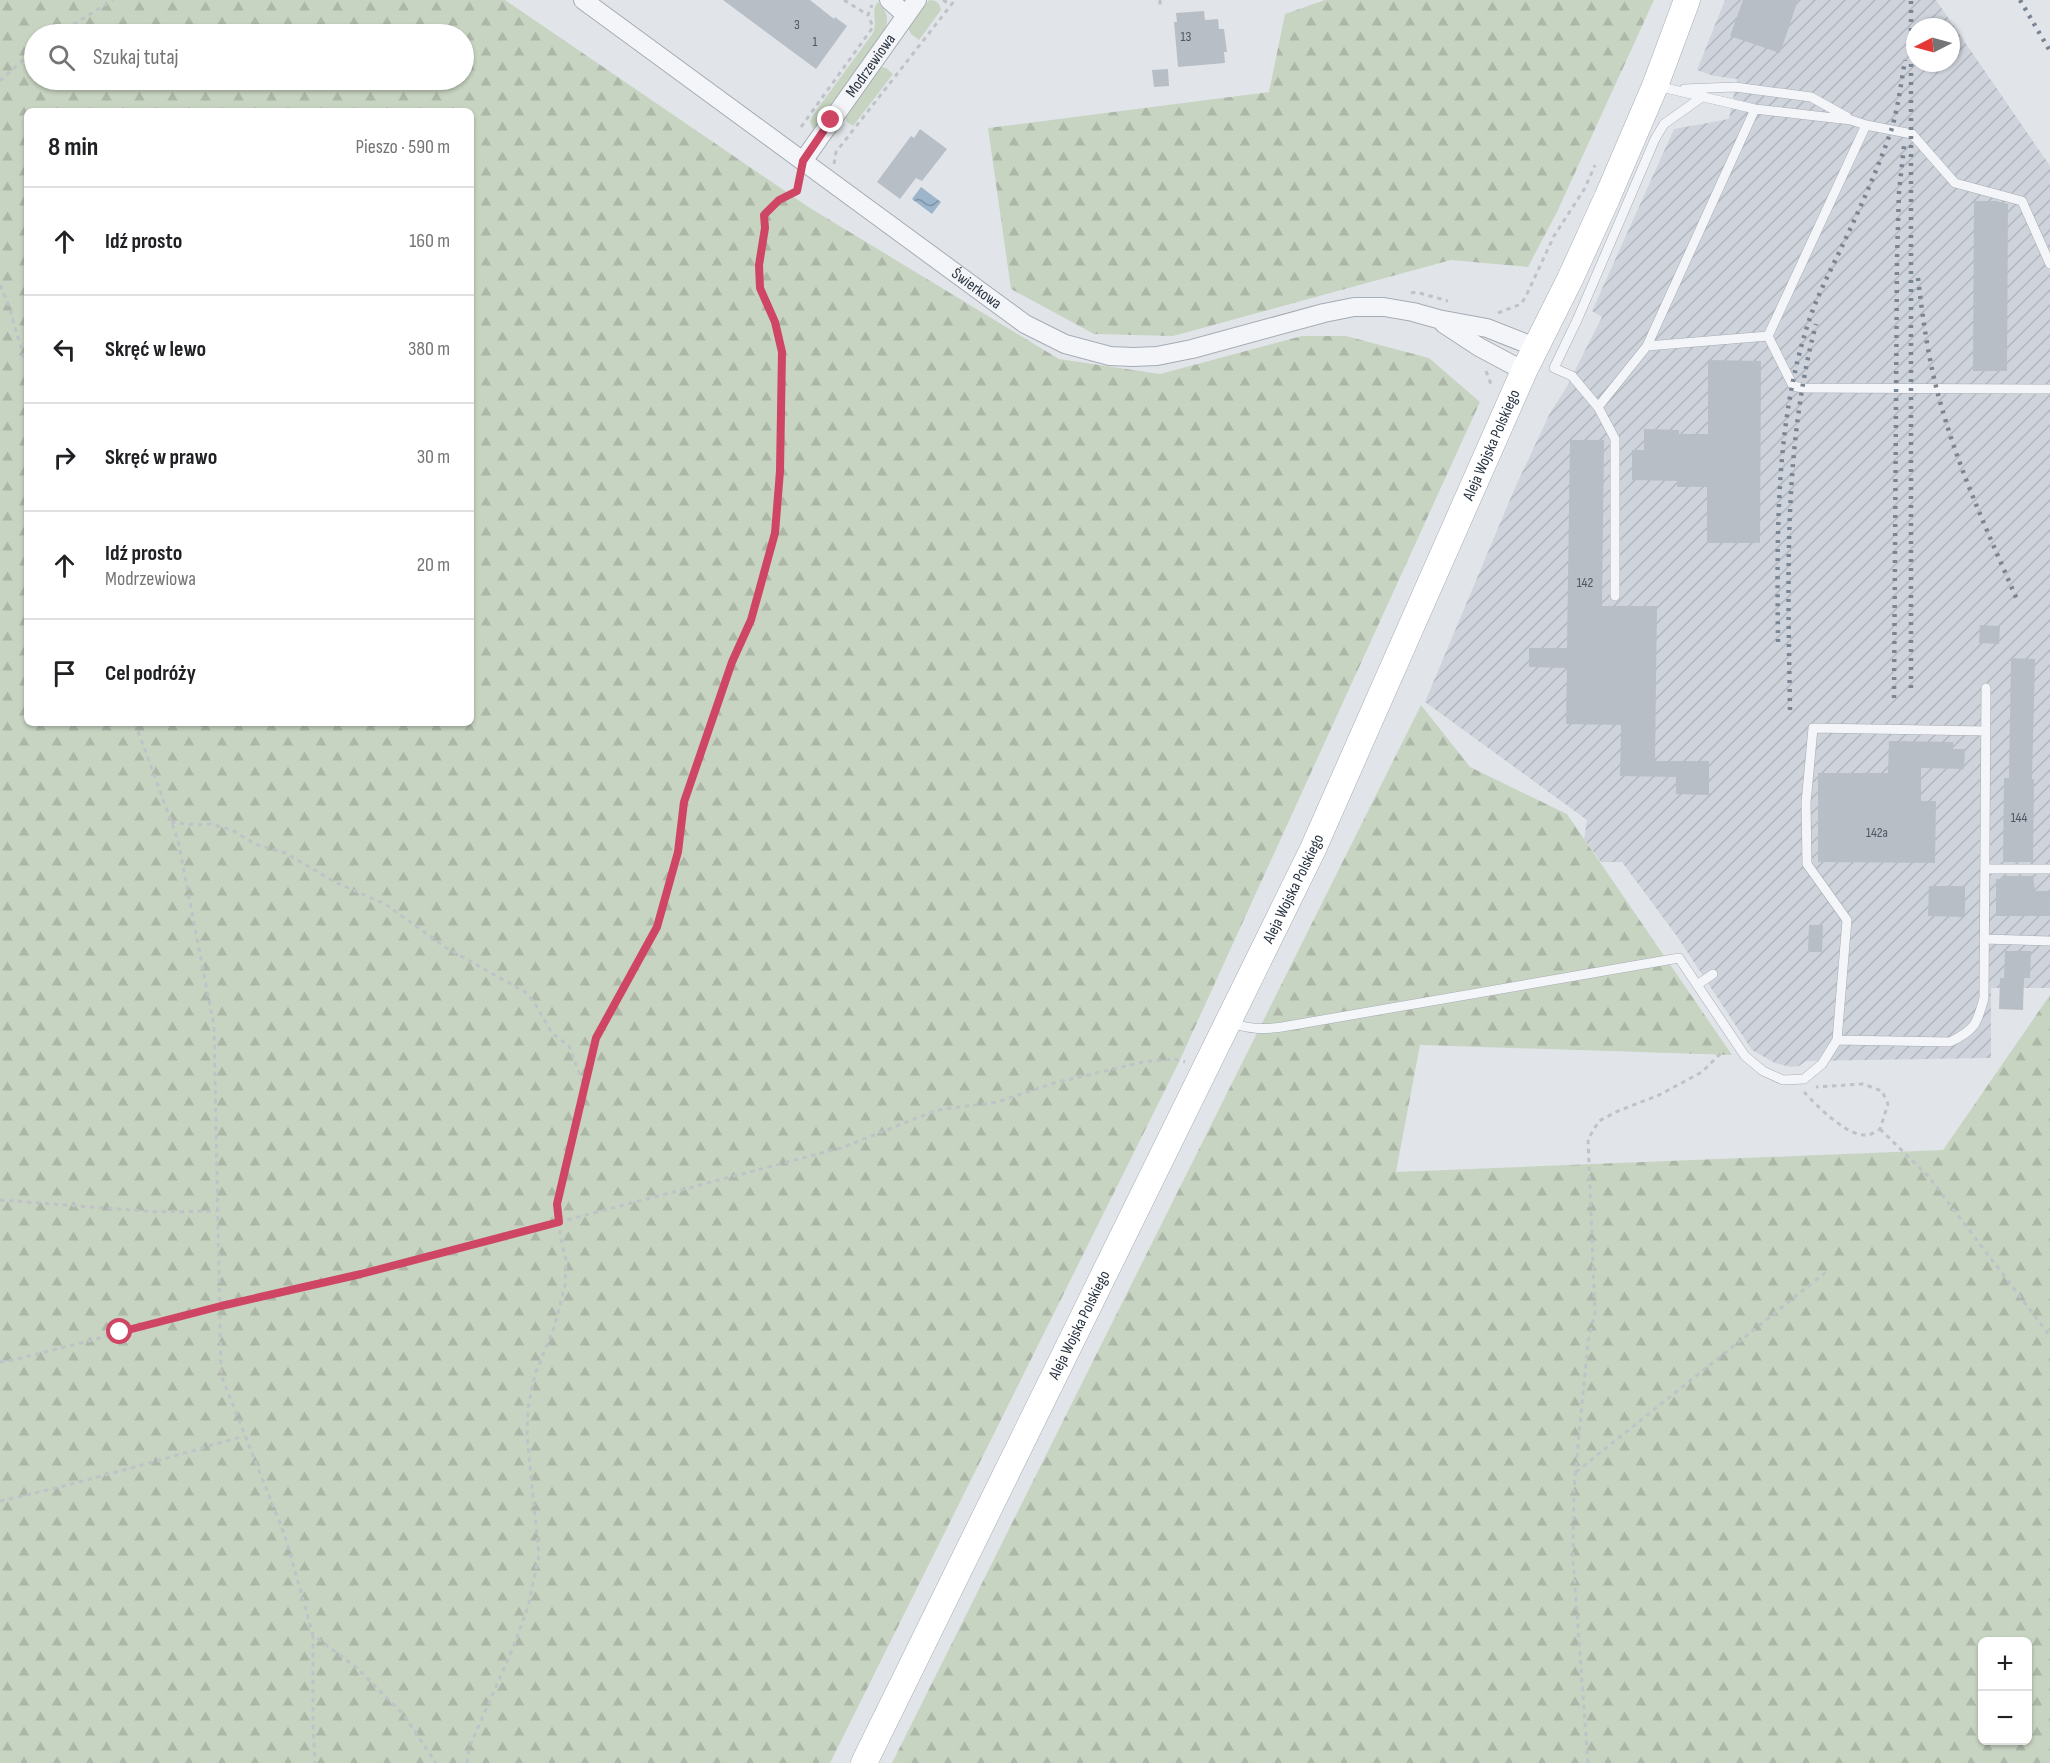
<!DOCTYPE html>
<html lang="pl">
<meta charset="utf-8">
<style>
:root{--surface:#fff;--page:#f2f2f2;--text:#202124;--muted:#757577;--line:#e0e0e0}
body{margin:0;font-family:"Sofia Sans Condensed",sans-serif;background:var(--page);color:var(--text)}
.controls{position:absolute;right:18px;bottom:18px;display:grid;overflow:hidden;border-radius:9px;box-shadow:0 2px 4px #0004}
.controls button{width:54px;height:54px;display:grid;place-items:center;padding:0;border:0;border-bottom:2px solid var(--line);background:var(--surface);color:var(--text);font:30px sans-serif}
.compass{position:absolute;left:1906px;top:18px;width:54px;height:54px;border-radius:50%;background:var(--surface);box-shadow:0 2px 4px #0004;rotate:264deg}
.stop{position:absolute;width:18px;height:18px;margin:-14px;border:4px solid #cf4564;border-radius:50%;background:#fff}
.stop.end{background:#cf4564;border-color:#fff;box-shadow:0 2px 6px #0008}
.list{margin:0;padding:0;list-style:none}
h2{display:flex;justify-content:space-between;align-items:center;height:78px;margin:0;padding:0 24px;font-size:26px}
h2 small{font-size:20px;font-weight:400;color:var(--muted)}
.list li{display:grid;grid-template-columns:39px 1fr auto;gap:18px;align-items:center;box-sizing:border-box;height:108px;padding:0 24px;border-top:2px solid var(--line)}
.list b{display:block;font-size:22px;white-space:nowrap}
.list p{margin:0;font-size:20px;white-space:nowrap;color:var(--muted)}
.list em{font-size:20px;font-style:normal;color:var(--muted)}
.icon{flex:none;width:33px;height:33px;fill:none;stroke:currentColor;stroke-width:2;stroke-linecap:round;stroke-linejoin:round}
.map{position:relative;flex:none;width:2050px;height:1763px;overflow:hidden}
.search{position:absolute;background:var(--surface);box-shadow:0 2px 4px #0004;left:24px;top:24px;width:450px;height:66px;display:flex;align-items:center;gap:15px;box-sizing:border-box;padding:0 21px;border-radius:33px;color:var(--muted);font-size:22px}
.panel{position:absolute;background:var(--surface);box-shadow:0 2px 4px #0004;left:24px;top:108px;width:450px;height:618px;border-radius:9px}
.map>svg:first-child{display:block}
.industrial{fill:url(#industrial-furrows);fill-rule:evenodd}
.green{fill:#c8d4c2}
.forest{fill:url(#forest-firs);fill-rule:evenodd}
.water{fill:url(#water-waves)}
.building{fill:#b8bec6}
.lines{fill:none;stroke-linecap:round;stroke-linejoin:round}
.service-casing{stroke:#a6acb4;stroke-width:10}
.minor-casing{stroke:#a6acb4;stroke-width:20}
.secondary-casing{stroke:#a6acb4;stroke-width:27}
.path{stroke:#bfc3c8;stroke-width:3;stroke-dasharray:4.5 4.5;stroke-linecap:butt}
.service{stroke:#f4f5f8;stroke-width:9}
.minor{stroke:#f4f5f8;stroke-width:18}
.secondary{stroke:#fff;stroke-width:26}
.rail{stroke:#7a8593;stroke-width:4.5;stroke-dasharray:3 6;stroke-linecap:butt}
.route{stroke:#cf4564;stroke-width:8}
.labels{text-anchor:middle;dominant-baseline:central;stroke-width:5;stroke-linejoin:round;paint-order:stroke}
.number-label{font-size:14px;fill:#4d5662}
.street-label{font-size:16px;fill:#293441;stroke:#f0f4f7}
</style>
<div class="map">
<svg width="2050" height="1763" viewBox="0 0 2050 1763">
<defs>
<pattern id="industrial-furrows" width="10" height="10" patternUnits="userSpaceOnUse" patternTransform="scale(1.5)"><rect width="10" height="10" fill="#cfd4dc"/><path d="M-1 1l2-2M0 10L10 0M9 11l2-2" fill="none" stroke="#b2b7be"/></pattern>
<pattern id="forest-firs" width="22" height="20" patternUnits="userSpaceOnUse" patternTransform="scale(1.5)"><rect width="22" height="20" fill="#c8d4c2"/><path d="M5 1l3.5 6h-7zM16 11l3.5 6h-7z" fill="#acb7a8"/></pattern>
<pattern id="water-waves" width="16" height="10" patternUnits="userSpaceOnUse" patternTransform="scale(1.5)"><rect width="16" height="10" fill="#9cb5ca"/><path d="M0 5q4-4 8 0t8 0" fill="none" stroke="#7f94a6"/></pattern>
</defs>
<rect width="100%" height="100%" fill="#e1e5ea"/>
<path class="industrial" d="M1725,0h211l114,166v822h-59v70l-185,3 -7,5 -8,1 -16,-4 -23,-13 -76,-115 -54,-73h-21l-17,-23 3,-19 -162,-118 89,-212 36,-77 16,-25 36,-71 -10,-6 82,-182 55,-10 8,-40 -23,-3 -17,-6zM1915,27h36v36h-36z"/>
<path class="green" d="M929,0c7,0 11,3 12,10l-22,30 -8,-6 -3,-6z
M878,2c9,9 12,18 6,30l-71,97 -3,-8 3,-6 60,-82c5,-11 -3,-22 5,-31z
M880,67l6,1 7,6 -40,52 -6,-4 -3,-7z"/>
<path class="forest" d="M0,0h505l305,208 249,151 101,15 142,-38h44l83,22 51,44 -301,660 -349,701h-830zM464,34v46h-430v-46zM27,111h444v612h-444z
M1325,0h329l-97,212 -29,55 -77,-7 -278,76 -79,-2 -83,-45 -23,-161 281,-36 16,-78z
M1421,705l49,62 97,47 165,241 -312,-10 -24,127 547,-22 107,-155v768h-1158zM1982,1642h46v98h-46z"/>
<path class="water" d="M921,187l20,15 -9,12 -20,-15z"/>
<path class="building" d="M723,0h87l24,19 1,-2 12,9 -31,43z
M1743,0h55l-18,53 -50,-17z
M1204,11l1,9 13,-1 1,10h5l3,23h-3l1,11 -47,4 -4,-45h3l-1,-9z
M1168,69l1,17 -15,1 -2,-17z
M920,129l27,20 -25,32 -6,-3 -16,21 -23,-17 34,-46 3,2z
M1974,201h22l12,3 -1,167h-34z
M1708,360l53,1 -1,182h-53v-56h-30v-6l-45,-1v-30h12v-21l35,1v4h29z
M1570,440h34l-2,166h55l-2,155h54v34l-33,-1v-17l-56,-1 1,-51 -55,-1 1,-56 -38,-1v-19h38z
M1980,625l20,1 -1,18 -20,-1z
M2011,658l24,1 -3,120h2l-1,83h-30l1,-84h5z
M1889,741l64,1v7h12l-1,20 -43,-1v33h15l-1,62 -117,-1v-89h70z
M2003,876h30l2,15h15v25h-54v-37h7z
M1929,886h36v31l-37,-1z
M1809,925h14l-1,27h-14z
M2005,951h26l-1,27h-6l-1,32 -24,-1 1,-31h4z"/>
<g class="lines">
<g class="service-casing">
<path id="service" d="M1657,86l98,23 96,11 15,5 46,9 43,49 67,18 28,63
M1684,89l51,-2 76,10 36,20
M1768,336l98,-211
M1647,346l108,-237
M1598,407l49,-61 121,-10 25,50 10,2 247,1
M1615,596v-157l-17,-32 -26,-31 -18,-8 24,-50 77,-179 9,-15 38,-27
M1985,869h65
M1984,939l66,2
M1697,985l16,-11
M1230,1023c21,6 31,7 52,4l397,-69 66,98 18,15 20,9 21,-1 18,-15 15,-24 113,2c25,-12 27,-18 34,-44l2,-310
M1837,1040l10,-120 -40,-56 -1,-61 7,-75 173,3"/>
</g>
<g class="minor-casing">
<g id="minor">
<path id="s1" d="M583,0l442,324 40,20 45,12 23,1 24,-1 35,-7 132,-36 30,-6h30l29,5 25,7 49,9 48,19"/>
<path d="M889,0l17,15"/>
<path id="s2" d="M803,161l114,-161"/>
<path d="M1444,324l35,23 45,24"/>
</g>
</g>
<g class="secondary-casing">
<g id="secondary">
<path id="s3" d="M864,1763l449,-914 211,-478 46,-92 37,-81 48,-112 32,-86"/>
</g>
</g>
<path class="path" d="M844,0l24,15
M943,0l8,5
M1160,0v8
M58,34l55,-34
M0,81l34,-31
M801,127l72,-100 -5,-12 4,-10
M834,164l2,-12 119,-152
M0,285l9,21 18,63
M1411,293l5,-1 32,9
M1498,313l23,-9 5,-8 28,-60 31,-48 10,-23
M1486,371l6,16
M135,723l43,117 36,186 7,349 64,161 28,99 44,33 46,46 33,49
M171,822l24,3 16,-1 21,6 23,14 30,9 50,29 50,22 60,43 80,45 9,10 18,31 17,13 15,40
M1804,1092c12,13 43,45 63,43 4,0 10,-4 13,-6l8,-25 -6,-13 -19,-7 -47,3
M1880,1129l48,47 122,160
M0,1200l158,12 60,-1
M0,1362l17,-3 60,-15 144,-38 140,-32 480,-126 96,-38 60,-8 57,-19 89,-21 31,-3 11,3
M1576,1472l250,-200
M0,1501c82,-18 163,-42 244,-65
M313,1635v89l2,39
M467,1763l2,-15 43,-98 16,-43 11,-52 -12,-119 1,-28 7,-34 19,-46 11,-42 1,-26 -6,-26 -3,-30 39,-166 61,-111 21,-75 6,-50 48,-140 19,-42 24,-87 5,-62 2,-119 -7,-30 -15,-34v-23l5,-37 -1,-13 15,-15 18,-9 2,-11
M1588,1763l-15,-203 1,-72 5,-53 9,-93 7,-29 -7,-174 11,-18 19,-10 41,-16 43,-23 22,-22"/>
<use href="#service" class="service"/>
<use href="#minor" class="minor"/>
<use href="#secondary" class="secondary"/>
<path class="rail" d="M2020,0l30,51
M1918,278c5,43 11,86 23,127 19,68 49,132 77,197
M1778,642c-1,-104 -3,-215 29,-315 9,-30 25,-59 38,-87 17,-36 33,-72 46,-109 7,-23 10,-47 14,-71
M1911,688v-688
M1894,698l3,-440 2,-66 5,-46
M1790,710c-2,-129 -7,-261 26,-386"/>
</g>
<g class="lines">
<path class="route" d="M120,1332l101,-26 140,-32 198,-52 -2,-18 39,-166 61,-111 21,-75 6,-50 48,-140 19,-42 24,-87 5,-62 2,-119 -7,-30 -15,-34 -1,-23 6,-37 -1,-13 15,-15 18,-9 6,-30 28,-41"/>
</g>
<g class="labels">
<g class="number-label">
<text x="797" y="24">3</text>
<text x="1186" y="36">13</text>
<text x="815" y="41">1</text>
<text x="1585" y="582">142</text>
<text x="2019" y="817">144</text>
<text x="1877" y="832">142a</text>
</g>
<g class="street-label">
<text stroke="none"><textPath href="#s2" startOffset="117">Modrzewiowa</textPath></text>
<text stroke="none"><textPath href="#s1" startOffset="488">Świerkowa</textPath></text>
<text stroke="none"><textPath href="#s3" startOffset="1460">Aleja Wojska Polskiego</textPath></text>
<text stroke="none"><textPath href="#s3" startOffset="974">Aleja Wojska Polskiego</textPath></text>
<text stroke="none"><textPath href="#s3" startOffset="488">Aleja Wojska Polskiego</textPath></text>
</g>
</g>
</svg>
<div class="controls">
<button>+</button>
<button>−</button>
</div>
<svg class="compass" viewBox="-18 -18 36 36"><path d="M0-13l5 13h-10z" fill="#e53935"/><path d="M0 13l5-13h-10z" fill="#757577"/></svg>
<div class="stop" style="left:120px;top:1332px"></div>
<div class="stop end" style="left:831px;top:120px"></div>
<div class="search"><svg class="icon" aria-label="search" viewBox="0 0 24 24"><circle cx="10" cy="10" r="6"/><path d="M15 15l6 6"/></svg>Szukaj tutaj</div>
<section class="panel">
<h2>8 min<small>Pieszo · 590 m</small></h2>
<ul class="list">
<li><svg class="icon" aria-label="ahead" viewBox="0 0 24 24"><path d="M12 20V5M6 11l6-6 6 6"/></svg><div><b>Idź prosto</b></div><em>160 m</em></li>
<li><svg class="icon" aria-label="left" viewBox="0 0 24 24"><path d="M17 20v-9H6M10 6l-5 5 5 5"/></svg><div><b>Skręć w lewo</b></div><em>380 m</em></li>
<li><svg class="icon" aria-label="right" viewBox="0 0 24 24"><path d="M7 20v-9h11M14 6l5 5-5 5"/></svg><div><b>Skręć w prawo</b></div><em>30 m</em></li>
<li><svg class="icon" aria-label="ahead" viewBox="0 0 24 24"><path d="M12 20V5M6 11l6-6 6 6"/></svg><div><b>Idź prosto</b><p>Modrzewiowa</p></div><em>20 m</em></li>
<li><svg class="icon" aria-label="arrive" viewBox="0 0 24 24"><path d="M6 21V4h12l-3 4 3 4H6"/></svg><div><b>Cel podróży</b></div></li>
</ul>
</section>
</div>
